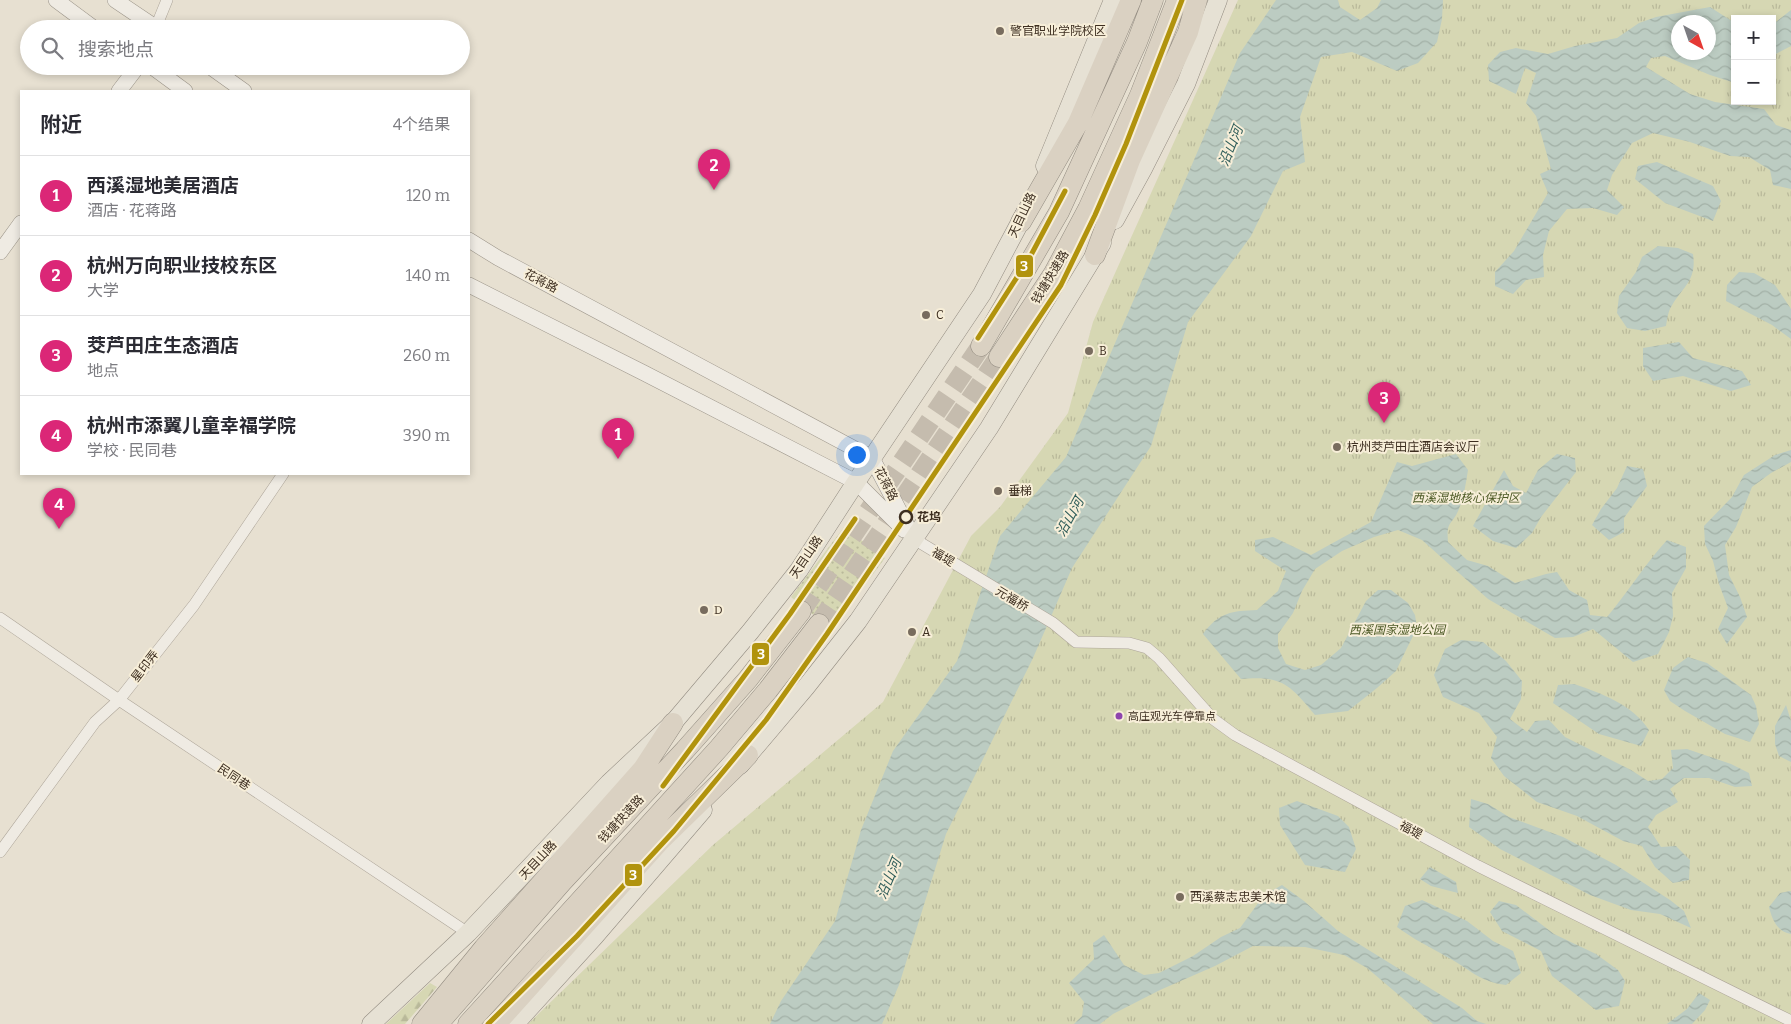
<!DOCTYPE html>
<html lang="zh">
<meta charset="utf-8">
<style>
:root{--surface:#fff;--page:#f2f2f3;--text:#2b2b33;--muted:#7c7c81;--line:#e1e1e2;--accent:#db2777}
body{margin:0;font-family:Bitter,"Noto Sans SC",serif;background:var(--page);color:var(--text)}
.controls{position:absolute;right:15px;top:15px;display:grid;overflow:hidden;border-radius:0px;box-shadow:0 2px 8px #0003}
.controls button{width:45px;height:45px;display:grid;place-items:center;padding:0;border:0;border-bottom:1px solid var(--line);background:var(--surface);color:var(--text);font:25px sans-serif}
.compass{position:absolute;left:1671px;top:15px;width:45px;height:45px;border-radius:50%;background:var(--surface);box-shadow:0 2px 8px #0003;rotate:140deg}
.you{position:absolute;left:856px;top:454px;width:18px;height:18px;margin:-12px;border:4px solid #fff;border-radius:50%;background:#1a73e8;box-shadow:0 0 0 8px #1a73e833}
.badge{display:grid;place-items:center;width:32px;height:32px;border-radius:50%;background:var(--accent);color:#fff;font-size:16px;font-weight:700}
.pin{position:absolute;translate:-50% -41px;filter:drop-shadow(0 1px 2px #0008)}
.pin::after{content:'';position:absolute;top:26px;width:18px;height:15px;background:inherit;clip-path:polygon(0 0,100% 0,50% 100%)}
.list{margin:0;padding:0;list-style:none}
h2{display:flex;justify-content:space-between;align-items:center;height:65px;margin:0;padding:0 20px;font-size:21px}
h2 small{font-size:16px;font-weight:400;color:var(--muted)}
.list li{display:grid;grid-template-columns:32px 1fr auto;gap:15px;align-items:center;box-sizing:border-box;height:80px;padding:0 20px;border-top:1px solid var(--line)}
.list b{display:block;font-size:19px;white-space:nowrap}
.list p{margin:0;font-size:16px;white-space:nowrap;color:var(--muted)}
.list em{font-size:16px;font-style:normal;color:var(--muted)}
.icon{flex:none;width:28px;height:28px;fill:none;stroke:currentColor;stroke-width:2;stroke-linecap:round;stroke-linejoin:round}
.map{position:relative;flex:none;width:1791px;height:1024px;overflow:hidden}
.search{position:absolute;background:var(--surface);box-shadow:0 2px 8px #0003;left:20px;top:20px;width:450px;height:55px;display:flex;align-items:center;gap:12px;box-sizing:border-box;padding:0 18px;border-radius:28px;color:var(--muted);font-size:19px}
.panel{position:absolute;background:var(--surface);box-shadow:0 2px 8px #0003;left:20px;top:90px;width:450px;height:385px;border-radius:0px}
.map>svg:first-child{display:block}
.grass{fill:url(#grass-dots)}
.forest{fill:url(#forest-firs)}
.park{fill:url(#park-tufts);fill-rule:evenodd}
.water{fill:url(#water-waves);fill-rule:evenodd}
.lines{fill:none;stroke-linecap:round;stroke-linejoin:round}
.highway-tunnel{stroke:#c5bcae;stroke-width:20;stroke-dasharray:20 10;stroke-linecap:butt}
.street-casing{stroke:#ada599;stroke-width:12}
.secondary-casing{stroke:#9c958a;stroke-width:16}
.primary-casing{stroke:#928b80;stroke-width:19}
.highway-casing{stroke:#928b80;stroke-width:21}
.street{stroke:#efebe3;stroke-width:11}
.secondary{stroke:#efebe3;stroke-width:15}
.primary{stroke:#e6e1d4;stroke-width:18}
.highway{stroke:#dad1c2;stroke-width:20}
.metro-1-casing{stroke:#f7eed8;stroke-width:9}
.metro-1{stroke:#b1930d;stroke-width:5}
.poi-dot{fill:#786c5e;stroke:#f7eed8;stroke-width:2}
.stop-dot{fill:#f7eed8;stroke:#3d2e20;stroke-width:2.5}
.bus-dot{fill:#8e44ad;stroke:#f7eed8;stroke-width:2}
.labels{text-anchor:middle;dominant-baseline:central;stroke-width:4;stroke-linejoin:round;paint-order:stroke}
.bus-label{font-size:11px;fill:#3d2e20;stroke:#f7eed8;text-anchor:start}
.poi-label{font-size:12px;fill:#3d2e20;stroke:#f7eed8;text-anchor:start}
.street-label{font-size:12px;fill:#3d2e20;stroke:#f7eed8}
.park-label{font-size:12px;font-style:italic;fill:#4d5a26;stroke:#f7eed8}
.stop-label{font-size:12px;font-weight:bold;fill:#3d2e20;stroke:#f7eed8;text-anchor:start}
.water-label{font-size:14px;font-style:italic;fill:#2f5d5a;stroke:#f7eed8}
.line-badge{stroke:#f7eed8;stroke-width:2}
.badge-label{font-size:14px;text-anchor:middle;font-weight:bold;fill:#fff}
</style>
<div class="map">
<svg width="1791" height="1024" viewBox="0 0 1791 1024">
<defs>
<pattern id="grass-dots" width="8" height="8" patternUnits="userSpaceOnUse" patternTransform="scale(1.25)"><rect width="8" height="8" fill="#d6d7b3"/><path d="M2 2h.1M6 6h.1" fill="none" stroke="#b9b99a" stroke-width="1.8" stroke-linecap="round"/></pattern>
<pattern id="forest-firs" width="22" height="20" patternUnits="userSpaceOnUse" patternTransform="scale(1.25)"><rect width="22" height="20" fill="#d6d7b3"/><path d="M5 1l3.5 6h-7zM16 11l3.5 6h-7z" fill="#b9b99a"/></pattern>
<pattern id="park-tufts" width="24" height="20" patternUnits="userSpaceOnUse" patternTransform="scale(1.25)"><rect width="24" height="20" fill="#d6d7b3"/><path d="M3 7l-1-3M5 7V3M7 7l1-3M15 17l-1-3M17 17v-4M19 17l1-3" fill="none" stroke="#b9b99a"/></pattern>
<pattern id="water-waves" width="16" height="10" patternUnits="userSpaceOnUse" patternTransform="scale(1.25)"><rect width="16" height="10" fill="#bcccc2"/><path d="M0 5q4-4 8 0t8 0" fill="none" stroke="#a2b0a6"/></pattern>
</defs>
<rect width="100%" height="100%" fill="#e7e0d1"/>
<path class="grass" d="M844,527l41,31 -53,72 -41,-33z"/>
<path class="forest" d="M430,983l7,4 -32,37h-19z"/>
<path class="park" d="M1238,0h553v1024h-1263l185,-179 170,-143 88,-166 29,-29 68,-94 25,-91zM1735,19h37v82h-37zM1678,22h30v30h-30z"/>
<path class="water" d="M1276,0h62l2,7 20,13 17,-12 4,-8h62l-1,19 -5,23 -19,21 -21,8 -45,-19 -31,5 -21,60 5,45 -22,9 -32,65 -63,86 -37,124 -79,122 -39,90 -87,176 -47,151 -17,39h-112l11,-23 54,-80 26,-91 32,-79 64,-90 43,-125 66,-79 174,-404z
M1710,7l25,16v60l-25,-8 -45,-19 -14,2 -5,9 44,27 25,8 49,7 12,16 15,5v59l-18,-4 -3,-15 -21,-13 -19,-1 -40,-14 -37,-9 -21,10 -20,32 -5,15 17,17 -7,8 -24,-7 -26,1 -18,22 -6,24 1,22 -18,3 -13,14 -18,-8v-14l19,-21 34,-58 -8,-19 11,-5 -15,-53 -10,-13 10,-30 -11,-5 -9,26 -27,-13 -1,-16 12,-13 16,-4 32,6 27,-8 42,-8 22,-15 17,-6zM1678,22h30v30h-30z
M1791,10v36l-19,10v-31z
M1657,162l56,24 8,15 -8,20 -48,-18 -30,-24 3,-13z
M1658,246l20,2 15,6c4,27 -10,32 -22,53 -3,5 -4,13 -5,19l-21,5 -18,-3 -10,-15 2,-17 17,-24 6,-15z
M1739,272l15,1 21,12 16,24v30l-19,-14 -46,-24 1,-16z
M1679,342l14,16 49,13 9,14 -20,6 -48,-15 -30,5 -10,-15v-18z
M1791,450v12l-20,11 -19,14 -16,40 -11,18 4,30 11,22 7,20 -20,27 -9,-15 10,-21 -9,-24 -6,-23 -8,-17 -1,-18 28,-29 12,-22 31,-20z
M1456,454l12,16c-2,13 -4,26 -9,39 -7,17 -13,11 -11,33l19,18 21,6 27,17 31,-9 11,-2 12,18 18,10 3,15 17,2c21,-25 38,-53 60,-77l19,7v21l-14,25 1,23 -4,16 -11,22 -25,8 -40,-33 -20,8 -18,1 -67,-39 -66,-59 -24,-10 -24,7 -32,14 -27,18 -13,22 -9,22 -15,21v14l8,16 19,6 16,-5 20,-17 25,-47 12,-11h13l17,13 7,12 2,13 -10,20 -11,23 -19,17 -29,23 -33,4c-25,-30 -33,-40 -74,-36l-38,-45c16,-22 29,-23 54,-24l21,-19 8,-20 -31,-20v-11l18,-3 38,18 60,-33 26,-60 15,4z
M1557,454l18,4 1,14 -35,45 -9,16 -16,15 -23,-7 -20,-15 31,-56 9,16 13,7 12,-23z
M1627,466l16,3 4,17 -23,32v14l-15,8 -17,-15 9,-16 16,-21z
M1461,640l22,2 23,19 16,20 -1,18 -11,20 17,13 8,-11 14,-1 16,17 66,33 17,11 14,-2 11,-11 -2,-18 16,-1 44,15 18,9 3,13 -17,1 -26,-9h-25l-14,11 8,13 -22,13 -8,12 13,20 15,-1 14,14 -1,20 -16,3 -18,-16 -13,-21 -19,-5 -46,-25 -40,-14 -33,-26 -13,-18 6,-21 -18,-24 -36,-16 -9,-22 11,-26z
M1688,657l19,6 44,32 5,11 3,18 -9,18 -25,-8 -40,-23 -15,-10 -6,-11 9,-22z
M1574,684c27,9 59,21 75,46l-8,16 -42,-12 -46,-31 5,-18z
M1786,705l5,16v41l-12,-6 -4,-12v-18z
M1471,799l17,5 21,13 54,20 53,28 54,35 14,11 7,17 -31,-14 -29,-4 -41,-15 -90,-46 -31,-22z
M1297,801l41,15 11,11 7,22 -11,23 -40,-7 -25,-40 -1,-17z
M1430,867l26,15 2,11 -27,-7 -11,-7z
M1282,885l22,16 34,30 124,77 15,13 9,3h-53l-66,-56 -23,-13 -39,-8 -52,-1 -38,20 -55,24 -47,24 -13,10h-26l8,-8 2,-14 -15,-19 25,-24 -1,-16 11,-8 20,30 20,10 15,-2 34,-17 28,-19 19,-9 24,-33z
M1790,891l1,1v42c-14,-2 -19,-15 -22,-27l11,-14z
M1422,900l45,21 26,20 20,10 8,22 -15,12c-27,-3 -36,-16 -59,-28 -17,-10 -34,-18 -50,-30l8,-21z
M1499,901l17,4 38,29 42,20 22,16 7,11 -6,25 -23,4 -44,-34 -11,-25 -39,-20 -12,-19z
M1699,993l11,7 -5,10 -13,14h-25l20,-15z"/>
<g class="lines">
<path class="highway-tunnel" d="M801,611l180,-265
M819,624l180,-267"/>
<g class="street-casing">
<path id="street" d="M156,27l11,-27
M914,539l139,84 23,19 53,1 18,5 12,10 54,61 22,16 243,131 313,155
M0,618l119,82 349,233
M0,852l95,-130 24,-22 75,-95 89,-131"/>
</g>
<g class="secondary-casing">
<path id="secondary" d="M56,0l39,29
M115,0l43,29
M151,66l34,25
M209,66l35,25
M119,91l19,-25
M469,240l29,18 374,200 42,81
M0,252l21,-29
M469,285l175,88 212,109 48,48"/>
</g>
<g class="primary-casing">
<path id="primary" d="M1045,166l68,-166
M1115,220l28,-51 43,-85 32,-84
M740,765l66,-78 52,-66 131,-193 113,-185
M371,1024l97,-91 141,-150 64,-60 77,-91 49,-62 57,-88 126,-188 44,-83
M515,1024l80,-88 108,-126"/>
</g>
<g class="highway-casing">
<path id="highway" d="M1021,222l57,-99 53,-123
M1095,255l35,-95 58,-128 9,-32
M981,346l78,-134 78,-170 16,-42
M999,357l55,-84 34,-64 52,-114 37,-95
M422,1024l62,-76 159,-179 30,-46
M438,1024l124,-142 123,-132 63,-71 53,-68
M468,1024l251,-276 49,-58 51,-66
M496,1024l164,-183 88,-86"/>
</g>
<use href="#street" class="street"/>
<use href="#secondary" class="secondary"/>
<use href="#primary" class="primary"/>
<use href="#highway" class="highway"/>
<g class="metro-1-casing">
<path id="metro-1" d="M978,338l52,-81 35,-66
M663,786l127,-172 65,-95
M488,1024l89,-88 97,-105 92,-111 61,-86 234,-349 34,-70 31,-71 56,-144"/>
</g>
<use href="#metro-1" class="metro-1"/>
</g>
<g class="poi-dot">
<circle cx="1000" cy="31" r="5"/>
<circle cx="926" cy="315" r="5"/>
<circle cx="1089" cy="351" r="5"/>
<circle cx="1337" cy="447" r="5"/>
<circle cx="998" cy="491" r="5"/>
<circle cx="704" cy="610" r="5"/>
<circle cx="912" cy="632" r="5"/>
<circle cx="1180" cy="897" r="5"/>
</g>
<circle class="stop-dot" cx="906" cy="517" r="6"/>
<circle class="bus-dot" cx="1119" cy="716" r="4.5"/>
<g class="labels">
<g class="bus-label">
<text x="1128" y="716">高庄观光车停靠点</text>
</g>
<g class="poi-label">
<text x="1010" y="31">警官职业学院校区</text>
<text x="936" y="315">C</text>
<text x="1099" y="351">B</text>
<text x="1347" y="447">杭州茭芦田庄酒店会议厅</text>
<text x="1008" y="491">垂梯</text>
<text x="714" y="610">D</text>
<text x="922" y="632">A</text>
<text x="1190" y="897">西溪蔡志忠美术馆</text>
</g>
<g class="street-label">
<text transform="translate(1022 215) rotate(-65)">天目山路</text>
<text transform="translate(1050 277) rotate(-59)">钱塘快速路</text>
<text transform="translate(541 281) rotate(28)">花蒋路</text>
<text transform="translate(886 484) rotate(63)">花蒋路</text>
<text transform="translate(806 557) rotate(-56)">天目山路</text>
<text transform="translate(943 557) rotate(31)">福堤</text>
<text transform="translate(1012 599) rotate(31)">元福桥</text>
<text transform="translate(145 666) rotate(-52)">星印弄</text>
<text transform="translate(234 777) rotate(34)">民同巷</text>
<text transform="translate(621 819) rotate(-47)">钱塘快速路</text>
<text transform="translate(1411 830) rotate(28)">福堤</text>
<text transform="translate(538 860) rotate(-47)">天目山路</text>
</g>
<g class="park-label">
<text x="1466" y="498">西溪湿地核心保护区</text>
<text x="1397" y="630">西溪国家湿地公园</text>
</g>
<g class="stop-label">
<text x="917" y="517">花坞</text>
</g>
<g class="water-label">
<text transform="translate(1231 146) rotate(-68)">沿山河</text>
<text transform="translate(1070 517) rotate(-61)">沿山河</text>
<text transform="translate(889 879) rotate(-67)">沿山河</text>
</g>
</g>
<g class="line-badge">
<rect x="1015" y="254" width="19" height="24" rx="5" fill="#b1930d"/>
<rect x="751" y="642" width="19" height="24" rx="5" fill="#b1930d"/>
<rect x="624" y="863" width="19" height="24" rx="5" fill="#b1930d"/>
</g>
<g class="badge-label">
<text x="1024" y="271">3</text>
<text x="761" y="659">3</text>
<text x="633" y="880">3</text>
</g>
</svg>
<div class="controls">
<button>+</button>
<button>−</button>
</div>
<svg class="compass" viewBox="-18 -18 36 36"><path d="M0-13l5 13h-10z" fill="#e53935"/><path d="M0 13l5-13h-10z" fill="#7c7c81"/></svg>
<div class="you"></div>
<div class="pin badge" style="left:618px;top:459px">1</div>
<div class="pin badge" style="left:714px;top:190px">2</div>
<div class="pin badge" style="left:1384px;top:423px">3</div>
<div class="pin badge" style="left:59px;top:529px">4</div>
<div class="search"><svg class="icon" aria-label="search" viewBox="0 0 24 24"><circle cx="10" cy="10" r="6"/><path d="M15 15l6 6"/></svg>搜索地点</div>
<section class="panel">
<h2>附近<small>4个结果</small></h2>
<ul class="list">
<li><span class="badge">1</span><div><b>西溪湿地美居酒店</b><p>酒店 · 花蒋路</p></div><em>120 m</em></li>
<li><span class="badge">2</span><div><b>杭州万向职业技校东区</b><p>大学</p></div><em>140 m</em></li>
<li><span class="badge">3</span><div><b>茭芦田庄生态酒店</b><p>地点</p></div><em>260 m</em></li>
<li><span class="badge">4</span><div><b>杭州市添翼儿童幸福学院</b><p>学校 · 民同巷</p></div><em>390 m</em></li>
</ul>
</section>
</div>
